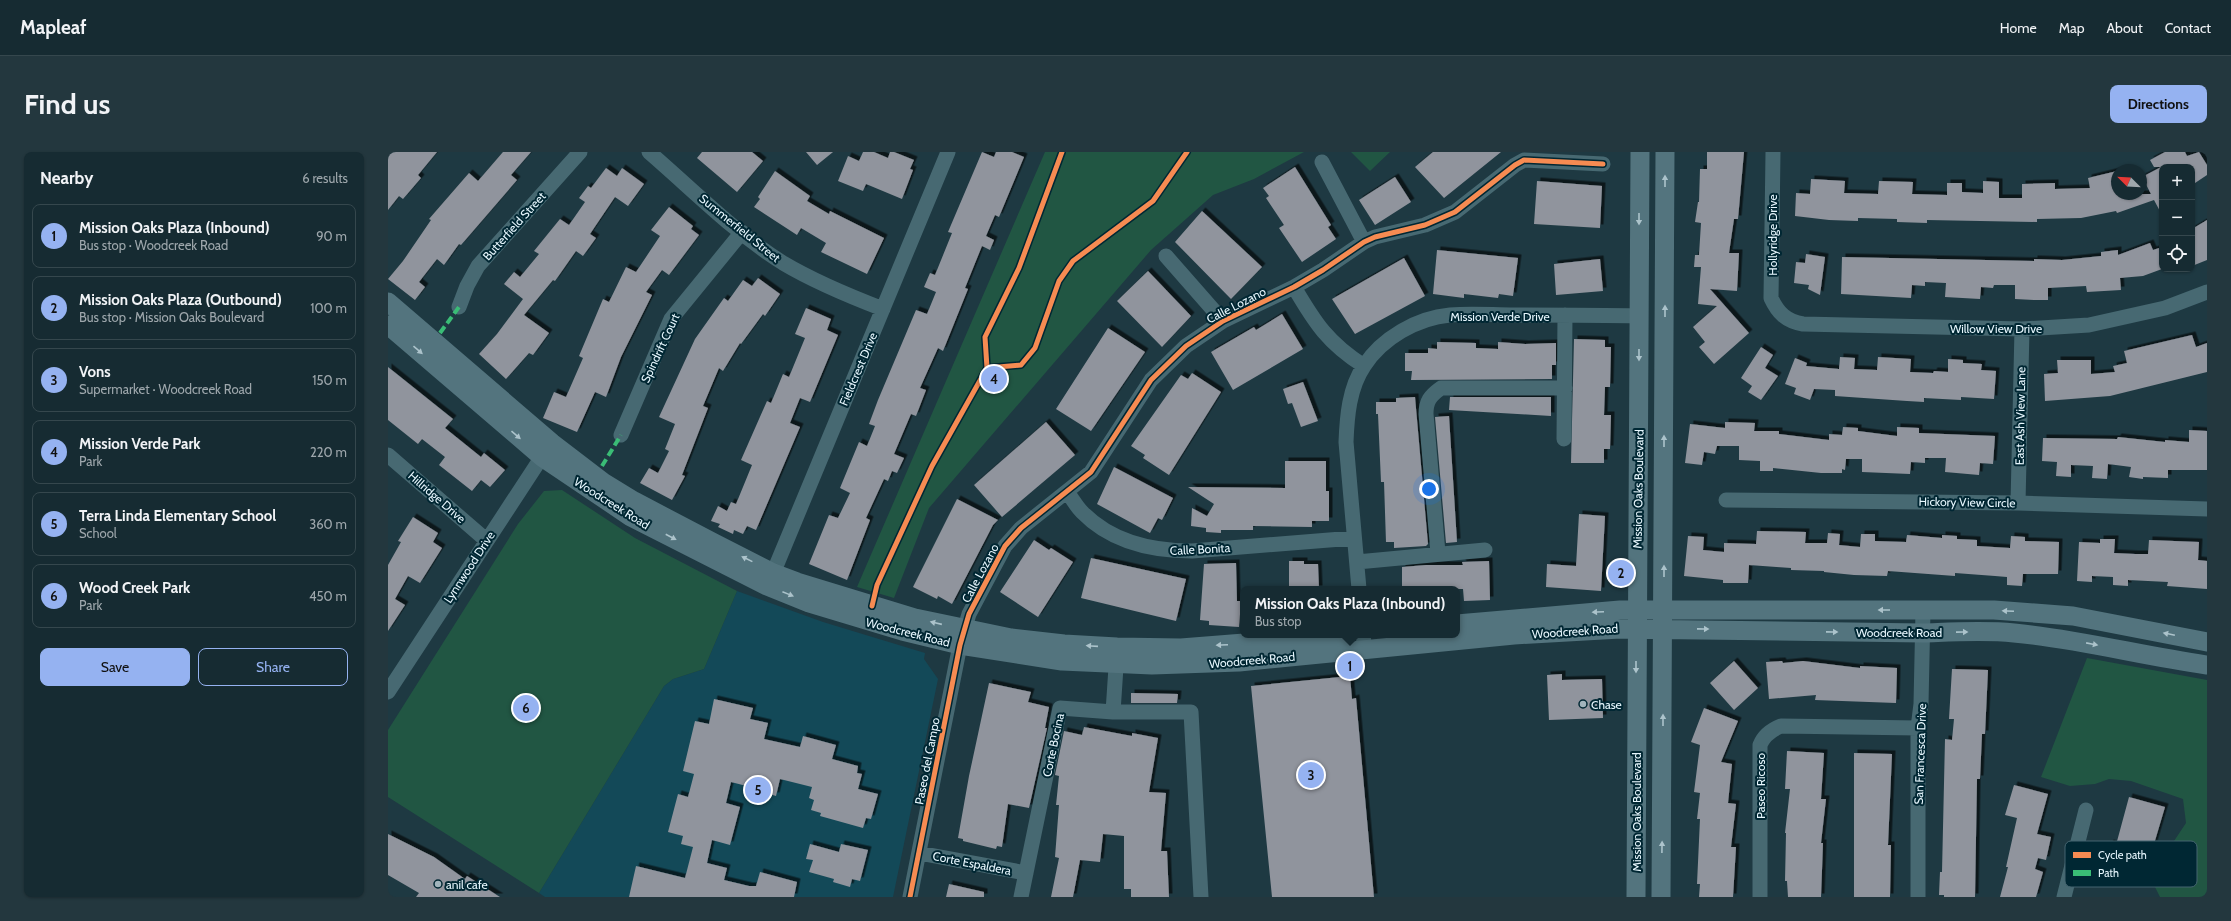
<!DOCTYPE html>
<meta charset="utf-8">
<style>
:root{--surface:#162b32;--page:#23373e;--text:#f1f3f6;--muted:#9ea7ac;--line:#35474d;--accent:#95b2f1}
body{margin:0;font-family:Cabin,sans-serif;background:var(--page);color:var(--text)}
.controls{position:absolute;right:12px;top:12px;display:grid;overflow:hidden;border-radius:8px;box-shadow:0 1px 3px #0004}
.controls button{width:36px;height:36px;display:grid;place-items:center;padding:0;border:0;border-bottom:1px solid var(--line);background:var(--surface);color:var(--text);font:20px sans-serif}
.compass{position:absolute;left:1723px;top:12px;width:36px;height:36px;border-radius:50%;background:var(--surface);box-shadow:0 1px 3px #0004;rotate:294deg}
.you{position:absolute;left:1041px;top:337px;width:14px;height:14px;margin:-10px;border:3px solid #fff;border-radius:50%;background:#1a73e8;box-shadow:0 0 0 6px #1a73e833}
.badge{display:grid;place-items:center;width:26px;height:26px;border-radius:50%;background:var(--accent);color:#111;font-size:13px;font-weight:700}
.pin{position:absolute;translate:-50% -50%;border:2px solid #fff;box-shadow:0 1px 4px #0006}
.popup{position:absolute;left:852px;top:434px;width:220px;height:52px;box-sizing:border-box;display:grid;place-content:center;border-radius:8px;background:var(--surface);filter:drop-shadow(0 1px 3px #0005);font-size:13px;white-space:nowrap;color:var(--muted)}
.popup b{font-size:15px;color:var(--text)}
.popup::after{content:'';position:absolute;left:50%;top:100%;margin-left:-8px;border:8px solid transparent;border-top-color:var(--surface)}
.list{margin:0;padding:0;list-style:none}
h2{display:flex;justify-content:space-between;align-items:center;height:52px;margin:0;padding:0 16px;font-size:17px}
h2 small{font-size:13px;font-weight:400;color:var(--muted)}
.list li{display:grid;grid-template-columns:26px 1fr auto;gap:12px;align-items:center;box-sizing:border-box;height:64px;margin:0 8px 8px;padding:0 8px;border:1px solid var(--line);border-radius:8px}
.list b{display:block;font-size:15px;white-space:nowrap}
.list p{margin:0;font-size:13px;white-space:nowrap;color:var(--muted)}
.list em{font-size:13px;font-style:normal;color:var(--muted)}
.actions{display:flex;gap:8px;padding:12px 16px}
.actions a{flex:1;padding:9px 0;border:1px solid var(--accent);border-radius:8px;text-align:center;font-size:14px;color:var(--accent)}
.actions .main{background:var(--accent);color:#111}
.icon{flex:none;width:22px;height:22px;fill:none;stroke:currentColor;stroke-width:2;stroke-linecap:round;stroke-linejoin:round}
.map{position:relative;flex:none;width:1819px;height:745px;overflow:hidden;border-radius:8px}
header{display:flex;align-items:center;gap:24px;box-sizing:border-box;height:56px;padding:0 20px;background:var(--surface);border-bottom:1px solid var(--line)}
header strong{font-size:19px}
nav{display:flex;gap:22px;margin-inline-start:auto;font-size:14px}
.intro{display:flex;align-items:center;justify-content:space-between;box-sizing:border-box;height:96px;padding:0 24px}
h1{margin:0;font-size:28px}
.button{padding:10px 18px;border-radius:8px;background:var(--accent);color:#111;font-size:14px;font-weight:700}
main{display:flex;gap:24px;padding:0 24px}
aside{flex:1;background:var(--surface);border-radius:8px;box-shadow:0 1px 3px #0004}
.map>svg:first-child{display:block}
.built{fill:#134958}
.green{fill:#215643}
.building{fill:#90949d;filter:url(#shadow)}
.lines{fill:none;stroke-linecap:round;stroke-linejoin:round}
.minor{stroke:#476972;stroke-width:15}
.major{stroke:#53747e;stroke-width:19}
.quiet{stroke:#3abd76;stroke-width:4;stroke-dasharray:8 4;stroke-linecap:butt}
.cycleway-casing{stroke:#002733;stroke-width:8}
.cycleway{stroke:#f68b52;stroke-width:5}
.oneway{fill:#acc3cb}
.poi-dot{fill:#a1b4bc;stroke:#002733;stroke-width:1.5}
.labels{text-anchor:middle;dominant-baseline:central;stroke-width:4;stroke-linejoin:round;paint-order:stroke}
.street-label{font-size:12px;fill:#e7f7fe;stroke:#002733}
.poi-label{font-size:12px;fill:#e7f7fe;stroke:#002733;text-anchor:start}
.key{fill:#002733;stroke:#456570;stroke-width:1}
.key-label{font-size:11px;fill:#e7f7fe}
</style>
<header>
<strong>Mapleaf</strong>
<nav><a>Home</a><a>Map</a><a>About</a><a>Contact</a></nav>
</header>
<div class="intro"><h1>Find us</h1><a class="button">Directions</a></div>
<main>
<aside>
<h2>Nearby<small>6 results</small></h2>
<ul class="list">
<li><span class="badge">1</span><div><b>Mission Oaks Plaza (Inbound)</b><p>Bus stop · Woodcreek Road</p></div><em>90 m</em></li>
<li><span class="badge">2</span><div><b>Mission Oaks Plaza (Outbound)</b><p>Bus stop · Mission Oaks Boulevard</p></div><em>100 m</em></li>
<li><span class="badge">3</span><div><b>Vons</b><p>Supermarket · Woodcreek Road</p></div><em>150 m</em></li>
<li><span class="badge">4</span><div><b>Mission Verde Park</b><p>Park</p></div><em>220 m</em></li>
<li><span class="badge">5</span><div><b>Terra Linda Elementary School</b><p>School</p></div><em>360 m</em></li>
<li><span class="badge">6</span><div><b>Wood Creek Park</b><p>Park</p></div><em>450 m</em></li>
</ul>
<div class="actions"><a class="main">Save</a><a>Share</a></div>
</aside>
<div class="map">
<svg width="1819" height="745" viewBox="0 0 1819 745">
<defs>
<filter id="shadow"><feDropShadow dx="3.5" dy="-3.5" stdDeviation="0" flood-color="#0009"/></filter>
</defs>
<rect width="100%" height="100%" fill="#1e3942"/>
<path class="built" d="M349,439l86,31 102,31 -1,6 14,20 -45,218h-348l-6,-4 125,-207 9,-7 31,-10z"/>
<path class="green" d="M657,0h259l-50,27 -41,16 -62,55 -222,258 -35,90 -37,-11z
M963,0h39l-20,19z
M174,338l73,48 102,53 -33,78 -31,10 -9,7 -125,207 -151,-96v-67l130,-206 26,-33z
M1699,506l120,22v217h-47l-5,-10 9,-31 22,-33 -3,-24 -52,-18 -22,-2 -14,5 -25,2 -29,-9z"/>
<path class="building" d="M0,0h49l-19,23 3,3 -18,21 -4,-3 -11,14z
M115,0h28l-20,23 6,5 -56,65 -2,-1 -15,21 -7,-6 -18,23 6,5 -10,13 -27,-21 15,-18 28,-41 -2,-1 40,-46 9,8z
M314,0h50l11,9 -26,31 -40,-34z
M418,0h27l-16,13z
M475,0h11l14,6 2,-6h4l20,8 -4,9 3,1 -11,29 -36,-15 -3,7 -25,-10 10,-25 11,5z
M594,0l12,5 2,-5h16l12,5 -25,60 -4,-2 -9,21 8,4 -4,10 -8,-4 -17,42 3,1 -25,62 -5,-3 -18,40 6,2 -10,26 -5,-2 -17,40 10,4 -7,15 -5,-2 -4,10 -4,-2 -18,39 4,2 -23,60 -38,-16 20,-49 9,3 12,-25 -10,-5 19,-46 8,4 8,-20 -6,-2 9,-24 38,-90 11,4 9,-22 -12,-5 6,-14 5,2 17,-42 -4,-1z
M1045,0h68l-57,46 -29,-31z
M1319,0h37l-6,67h-4l-5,34h10l-2,38 -27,-2 39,44 -35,31 -15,-17 6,-5 -12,-15 24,-21 -19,-2 3,-37h-7l1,-12h4l2,-32 -6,-1 3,-20h1l1,-33h7z
M1777,0h20l2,4 12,-4 8,13v10l-15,10v-18h-30v48l-8,-15 -37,13 -1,-2 -35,7 -44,1v3l-110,-2v3l-30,-1v-3l-39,-1v3l-29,-1 -34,-4 1,-23 14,1 1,-15 34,2 -1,12 34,1 1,-13 34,1 -1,12 35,1v-12h15v9l21,1v-12l16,1v16h23v-14l33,-1v6l35,-1 -2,-10 29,-7v23h34l-9,-17 19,-10h-7l-4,-7z
M907,15l36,58 -3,2 8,12 -34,23 -23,-34 5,-3 -18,-27 3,-2 -6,-8z
M218,16l11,8 5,-8 22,16 -16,22 -13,-9 -25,37 6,4 -13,18 -7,-5 -21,30 -2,-1 -29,35 25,18 -16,22 -4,-2 -23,26 -27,-25 18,-20 26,-35 -19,-15 10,-12 6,5 19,-23 -5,-3 26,-32 9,6 16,-23 -6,-4 9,-12 3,2z
M387,19l35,25 -3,5 22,13 1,-3 54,27 -17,36 -46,-22 5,-9 -25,-15 -4,7 -43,-28 6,-8 -2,-2z
M1007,25l16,25 -36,23 -16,-25z
M1149,29l65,5 -2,42 -66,-4z
M281,55l24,19 -2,3 8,6 -30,40 -7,-5 -16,22 6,3 -31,62 -15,40 -11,-5 -18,40 -34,-14 11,-26 12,5 17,-39 -4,-2 24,-57 6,3 17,-35 10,5 24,-36 -9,-6z
M814,59l60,56 -31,32 -56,-57z
M1819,68v40l-15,6v-37z
M1762,91l3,7 9,-3v22l-19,7 -23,2 1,12 -34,2 -1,-6 -38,2v12h-14l-19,-1v-14h-21l-1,3 -12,-1 -1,12 -35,-2 1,-14 -21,-1v4l-13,-1 -1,13 -70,-4 1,-37 192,4v-2l28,1 39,-4v-4l17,-2v5z
M1049,98l81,8 -5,38 -14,-2 -1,4 -34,-4v4l-31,-4z
M1418,102l19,3 -5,38 -12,-6 1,-4 -15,-2 2,-21 9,1z
M1016,106l21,38 -70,38 -23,-35z
M1212,107l3,32 -47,4 -2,-31z
M760,119l43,45 -29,31 -45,-46z
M370,126l22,16 -15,22 -2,-2 -22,30 -1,-1 -17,28 -4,-3 -16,38 5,2 -26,67 3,1 -13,24 -32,-17 9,-15 9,5 11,-22 -4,-2 10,-25 -16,-7 36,-78 29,-41 4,3 15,-21 9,6z
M418,156l25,11 -4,11 11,5 -28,67 -10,-4 -10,25 10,4 -44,103 -9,-4 -4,8 -9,-4 -1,4 -15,-7 2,-3 -9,-3 7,-15 9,5 4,-9 5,2 16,-39 -11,-5 26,-59 4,2 12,-29 6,3 16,-39 -10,-4z
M894,162l21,35 -70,41 -22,-38 43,-25 2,3z
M720,176l37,24 -54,79 -35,-22z
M1804,183l4,12 11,-4v29l-97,24 -65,5 -1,-27 14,-1 -1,-13h34v14l24,-2 -2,-6 14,-3 -3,-12z
M1186,187l31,1v7h6l-1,40h-5l-1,28h7l-1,34h-6v14h-33z
M1049,190l39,1v5l22,1v-7l27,2 31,-1v22h-4v14l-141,1 1,-9h-7v-18h23v-5l9,1z
M1373,195l12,8 -8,13 13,8 -17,24 -13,-8 4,-6 -11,-8z
M1452,205l15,1 -1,11 23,1 1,-13 33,2 -1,13 23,1 1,-2 14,1v-13l15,1v3l19,1 -1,6 15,1 -2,28 -33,-2v3l-37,-2v4l-17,-1 -72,-5v-6l-21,-1 -4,11 -16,-6 2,-6 -11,-4 10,-26 12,5 -1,3 33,3z
M0,215l65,52 -8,9 36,29 3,-4 21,17 -15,17 -9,-7 -9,11 -33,-26 6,-8 -23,-18 -4,5 -30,-24z
M804,221l29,19 -52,83 -26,-17 2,-3 -14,-9 50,-71 7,4z
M915,230l15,39 -17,6 -9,-24 -4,1 -5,-15z
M1027,245l13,147 -2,2 -32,2v-6h-8l-2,-60h-3l-3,-68h-2v-12h20v-4z
M1062,245h101v19l-102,-6z
M1061,264l8,126 -11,1 -11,-126z
M658,270l29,33 -73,62 -28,-32z
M1337,270l30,1 -1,8h25v3l50,6v-6l13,1 1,-8 15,1v3l39,5v-9l22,1v5l76,3 -2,28 -13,-1 -1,12 -34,-3 1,-14h-21v5l-14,-1 -1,12 -48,-2v-13h-16l-1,11 -3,-1v4h-21l-48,-5v3h-13v-10l-21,-1v-14h-22l-2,8 -11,-2 -2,13 -17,-2 5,-39 35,4z
M1801,278l18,1v39h-39v8l-25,-1v2l-14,-2 2,-10 -23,-3 -1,15 -15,-1 1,-12 -22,-1v12l-15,-1 1,-14 -15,-1 1,-23 74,1 1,-2 47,5v-2l24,2z
M897,309h41v30h3v30h-17v6l-59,-1v4h-32v3l-15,-1v-4l-15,-2 1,-18 15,8 7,-12 -26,-17 97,1z
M726,315l59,31 -11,22 -4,-2 -8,15 -53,-29z
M569,347l41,21 -5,5 -41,79 -14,-8 -1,3 -24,-12z
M1191,362l26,2 -4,75 -55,-4 1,-23 29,2z
M25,365l25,16 -5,9 9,6 -22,35 -12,-7 -13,23 10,6 -17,26v-66l13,-23 -3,-1z
M1369,379l49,1 -1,11h22l1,-10 12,1 -1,11 21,2 1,-13h14v7l31,1 1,-7 35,3v-3l15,1v3l20,1v6l33,2 1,-12 14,1v4l34,1 -1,32h-35l-1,12 -15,-1v-8l-12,-1 -40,-3v3l-67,-5 -1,5 -33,-1 -30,-3v-1l-33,-1v-2l-42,-3 -1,18h-25v-3l-39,-4 4,-40 16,1 -1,13 21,2v-9l32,1z
M1712,387h15l-1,14 21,1h13l1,-14 50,2 -1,18 9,1v28l-40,-3 1,-4 -40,-2v6l-15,-1v-8l-21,-1v6l-15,-1 2,-39 21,1z
M646,388l15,10 2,-2 22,14 -35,55 -38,-25z
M703,406l95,21 -10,42 -95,-23z
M901,409h15v3h14l1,25h-30z
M1101,409l1,39 -26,1 -1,-12h-61v-22l24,-2h37l-1,-3z
M848,411l1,38h4l-2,26 -30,-2v-4l-9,-1 4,-56z
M1346,509l24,27 -24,22 -24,-27z
M1394,509l1,2 20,-2 57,7v-2l37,2 -1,35 -81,-3 1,-5 -47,4 -3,-37z
M1564,517l36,1 -3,64h-3l-2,45h-3l-2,118h-31v-2h-5l1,-23h2l3,-133 7,1 2,-21h-5z
M1174,522v6l40,-1 1,39 -54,2 -2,-45z
M962,524l2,23 4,-1 18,199h-102l-21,-211z
M601,531l42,9 -3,10 21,5 -4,21h2l-18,80 -21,-4 -6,43 -5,-1 -1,3 -33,-8v-2l-5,-1 11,-62z
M743,541l47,1 -1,9h-46z
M326,547l39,9 -3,11 18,4 -4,16 36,8 3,-11 33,9 -4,14 26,7 -1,7 5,1 -4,15 20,5 -7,25 -5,-1 -3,10 -43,-12 1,-3 -10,-3 3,-10 -5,-2 3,-11 -32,-8 -4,17 -14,-4v-2l-31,-8 -5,21 14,4 -10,38 -18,-5 -5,23 20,5 -3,12 25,6h7l4,-14 37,10 -3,15h-165l7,-31 49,12 8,-31 -12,-3 2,-8 -15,-4 10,-38 10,3 6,-23 -11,-3 12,-50 14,3z
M1316,556l34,13 -17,41 11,2 -4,39 8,1 -5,43h5l-3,50h-34l1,-13h-3l3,-65h-3l3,-26 -6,-1 6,-47 -9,-3z
M696,575l48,9v-3l26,5 -9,54 17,1 -5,58h6l2,46h-38v-8h-7v-53l-21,-2 -3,28 -20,-2 -7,37h-22l8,-39 -4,-1 4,-52h-3l3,-29 -4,-1 9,-44 18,4z
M1399,599l37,2 -3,46h5l-5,44h2l-2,54h-33l-1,-16h-2l1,-48h-1l5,-44h-5z
M1466,601l38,1 -4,91h3l-1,52h-36z
M1626,633l34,9 -11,40 14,3 -5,23 -8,-2 -3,11 8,3 -7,25h-36l8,-30h-2l11,-49 -12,-3z
M1741,645l36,10 -11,37 -7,-2 -11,41 -34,-9 8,-31 6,2z
M0,682l46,23 31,22 2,-3 33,21h-84l3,-4 -31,-18z
M422,692l29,8 2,-8 27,6 -8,31 -8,-2 -2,8 -17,-5 1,-3 -25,-7 4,-12 -7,-1z
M561,732l35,8v5h-38z"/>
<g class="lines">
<path class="minor" d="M261,0c43,37 86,81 134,111 32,19 66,33 100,46
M1385,0l-2,146c7,15 15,23 32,26l219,5 67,-4 76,-17 42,-16
M934,10l42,80
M778,104l57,65
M906,135c21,36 34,56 70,79
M71,155l8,-21 11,-20 102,-114
M233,283l50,-116 71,-87
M1176,287l1,-124
M0,303l98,85
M679,340c5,6 9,14 15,20 29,30 69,39 110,39l162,-13
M1338,348l292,3 189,6
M1630,351l4,-174
M1050,401l-12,-139c0,-13 4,-18 15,-26h124
M969,410l128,-12
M381,431l179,-431
M971,437l-13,-147c1,-25 3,-54 18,-76 18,-28 53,-48 86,-51 21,-2 43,0 64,0 42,0 84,0 125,1
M975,483l2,15
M0,540l159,-243
M725,560h78l10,185
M531,701l107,20
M522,745l50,-252 9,-31 36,-68 16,-18 70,-56 60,-92 35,-34 37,-25 71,-34 29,-17 41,-28 11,-5 50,-12 30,-13 60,-47 9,-5 79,4
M633,745l39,-189 53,4 4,-60
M1372,745v-152c4,-10 11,-15 21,-19l137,2
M1530,745v-169l3,-24 2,-94
M1676,745l22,-87"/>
<path class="major" d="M0,150l164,141 51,39 31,19 80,42 59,30 24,9 118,36 96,20 53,6 53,3 64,1 163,-13
M0,173l154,132 89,60 136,69 42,17 93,28 58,14 102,16 90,4 87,-3 275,-27 106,-6 303,4c30,-1 61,-3 91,0 65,6 128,23 193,32
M1069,472l163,-14h374l79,6 134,26
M1248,745l4,-745
M1273,745l4,-745"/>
<path class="quiet" d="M52,181l19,-26
M214,314l19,-31"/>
<g class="cycleway-casing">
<path id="cycleway" d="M674,0l-43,116 -34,69 2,31 34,-3 14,-17 24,-67 14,-20 80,-60 34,-49
M484,454l5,-21 55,-119 55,-98
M522,745l50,-252 9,-31 36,-68 16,-18 70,-56 60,-92 35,-34 37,-25 71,-34 29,-17 41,-28 11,-5 50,-12 30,-13 60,-47 9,-5 79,4"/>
</g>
<use href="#cycleway" class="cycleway"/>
</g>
<defs><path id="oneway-solid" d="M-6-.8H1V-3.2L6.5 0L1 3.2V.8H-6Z"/></defs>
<g class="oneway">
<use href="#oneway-solid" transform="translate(1277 29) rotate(-90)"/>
<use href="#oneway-solid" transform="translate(1251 67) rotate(90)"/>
<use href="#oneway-solid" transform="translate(1277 159) rotate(-90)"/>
<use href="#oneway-solid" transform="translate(30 198) rotate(41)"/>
<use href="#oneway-solid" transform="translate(1251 203) rotate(90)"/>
<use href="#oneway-solid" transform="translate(128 283) rotate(41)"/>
<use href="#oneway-solid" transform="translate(1276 289) rotate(-90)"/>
<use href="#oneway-solid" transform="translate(283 385) rotate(28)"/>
<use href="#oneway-solid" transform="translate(359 407) rotate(-154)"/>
<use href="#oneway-solid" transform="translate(1276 419) rotate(-90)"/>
<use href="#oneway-solid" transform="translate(400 442) rotate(22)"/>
<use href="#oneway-solid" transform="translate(1496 458) rotate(-180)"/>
<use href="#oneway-solid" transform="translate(1620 459) rotate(-177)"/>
<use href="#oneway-solid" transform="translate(1210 460) rotate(177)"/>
<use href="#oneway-solid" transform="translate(548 471) rotate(-167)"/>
<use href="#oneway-solid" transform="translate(1315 477) rotate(1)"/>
<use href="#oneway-solid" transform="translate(1444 480) rotate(1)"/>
<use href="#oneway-solid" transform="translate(1574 480) rotate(-1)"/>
<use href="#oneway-solid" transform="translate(1781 482) rotate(-168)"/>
<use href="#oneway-solid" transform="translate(1704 492) rotate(11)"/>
<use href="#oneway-solid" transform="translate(834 493) rotate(177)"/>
<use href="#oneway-solid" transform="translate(704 494) rotate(-176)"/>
<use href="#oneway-solid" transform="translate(1248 515) rotate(90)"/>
<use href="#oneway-solid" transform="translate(1275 568) rotate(-90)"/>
<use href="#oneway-solid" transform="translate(1274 695) rotate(-89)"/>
</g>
<g class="poi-dot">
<circle cx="1195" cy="552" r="4"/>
<circle cx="50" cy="732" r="4"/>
</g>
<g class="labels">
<g class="street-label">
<text transform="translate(126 74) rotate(-48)">Butterfield Street</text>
<text transform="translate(352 76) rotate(39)">Summerfield Street</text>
<text transform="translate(1384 83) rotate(-90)">Hollyridge Drive</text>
<text transform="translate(848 153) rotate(-27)">Calle Lozano</text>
<text x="1112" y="164">Mission Verde Drive</text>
<text x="1608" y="176">Willow View Drive</text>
<text transform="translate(272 196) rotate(-65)">Spindrift Court</text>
<text transform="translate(470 217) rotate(-67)">Fieldcrest Drive</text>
<text transform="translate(1632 264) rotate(-89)">East Ash View Lane</text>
<text transform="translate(1250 337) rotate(-89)">Mission Oaks Boulevard</text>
<text transform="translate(49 345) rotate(41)">Hillridge Drive</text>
<text transform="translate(1579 350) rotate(1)">Hickory View Circle</text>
<text transform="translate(224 351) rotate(32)">Woodcreek Road</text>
<text transform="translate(812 397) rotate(-3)">Calle Bonita</text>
<text transform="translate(81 415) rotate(-57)">Lynnwood Drive</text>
<text transform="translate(592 421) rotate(-62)">Calle Lozano</text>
<text transform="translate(1187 479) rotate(-4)">Woodcreek Road</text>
<text transform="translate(520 480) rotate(14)">Woodcreek Road</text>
<text x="1511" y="480">Woodcreek Road</text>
<text transform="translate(864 508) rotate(-5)">Woodcreek Road</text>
<text transform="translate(665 593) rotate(-78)">Corte Bocina</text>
<text transform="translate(1532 602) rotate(-88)">San Francesca Drive</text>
<text transform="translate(539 609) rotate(-79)">Paseo del Campo</text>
<text transform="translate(1372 634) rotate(-90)">Paseo Ricoso</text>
<text transform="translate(1248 660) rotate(-90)">Mission Oaks Boulevard</text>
<text transform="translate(584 711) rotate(11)">Corte Espaldera</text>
</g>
<g class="poi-label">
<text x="1203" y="552">Chase</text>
<text x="58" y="732">anil cafe</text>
</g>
</g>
<rect x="1677" y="689" width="132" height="46" rx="6" class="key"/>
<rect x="1685" y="700" width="18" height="6" fill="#f68b52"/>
<rect x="1685" y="718" width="18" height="6" fill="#3abd76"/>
<g class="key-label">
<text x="1710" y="707">Cycle path</text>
<text x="1710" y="725">Path</text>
</g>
</svg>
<div class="controls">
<button>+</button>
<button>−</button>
<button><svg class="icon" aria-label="locate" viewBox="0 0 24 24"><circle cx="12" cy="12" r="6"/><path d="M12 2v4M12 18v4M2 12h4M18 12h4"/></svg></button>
</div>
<svg class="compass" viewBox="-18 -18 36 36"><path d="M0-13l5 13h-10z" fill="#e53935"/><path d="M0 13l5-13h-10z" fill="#9ea7ac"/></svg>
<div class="you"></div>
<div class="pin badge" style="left:962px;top:514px">1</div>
<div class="popup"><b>Mission Oaks Plaza (Inbound)</b>Bus stop</div>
<div class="pin badge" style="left:1233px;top:421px">2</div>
<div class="pin badge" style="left:923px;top:623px">3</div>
<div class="pin badge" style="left:606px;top:227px">4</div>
<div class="pin badge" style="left:370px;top:638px">5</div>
<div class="pin badge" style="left:138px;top:556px">6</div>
</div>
</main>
